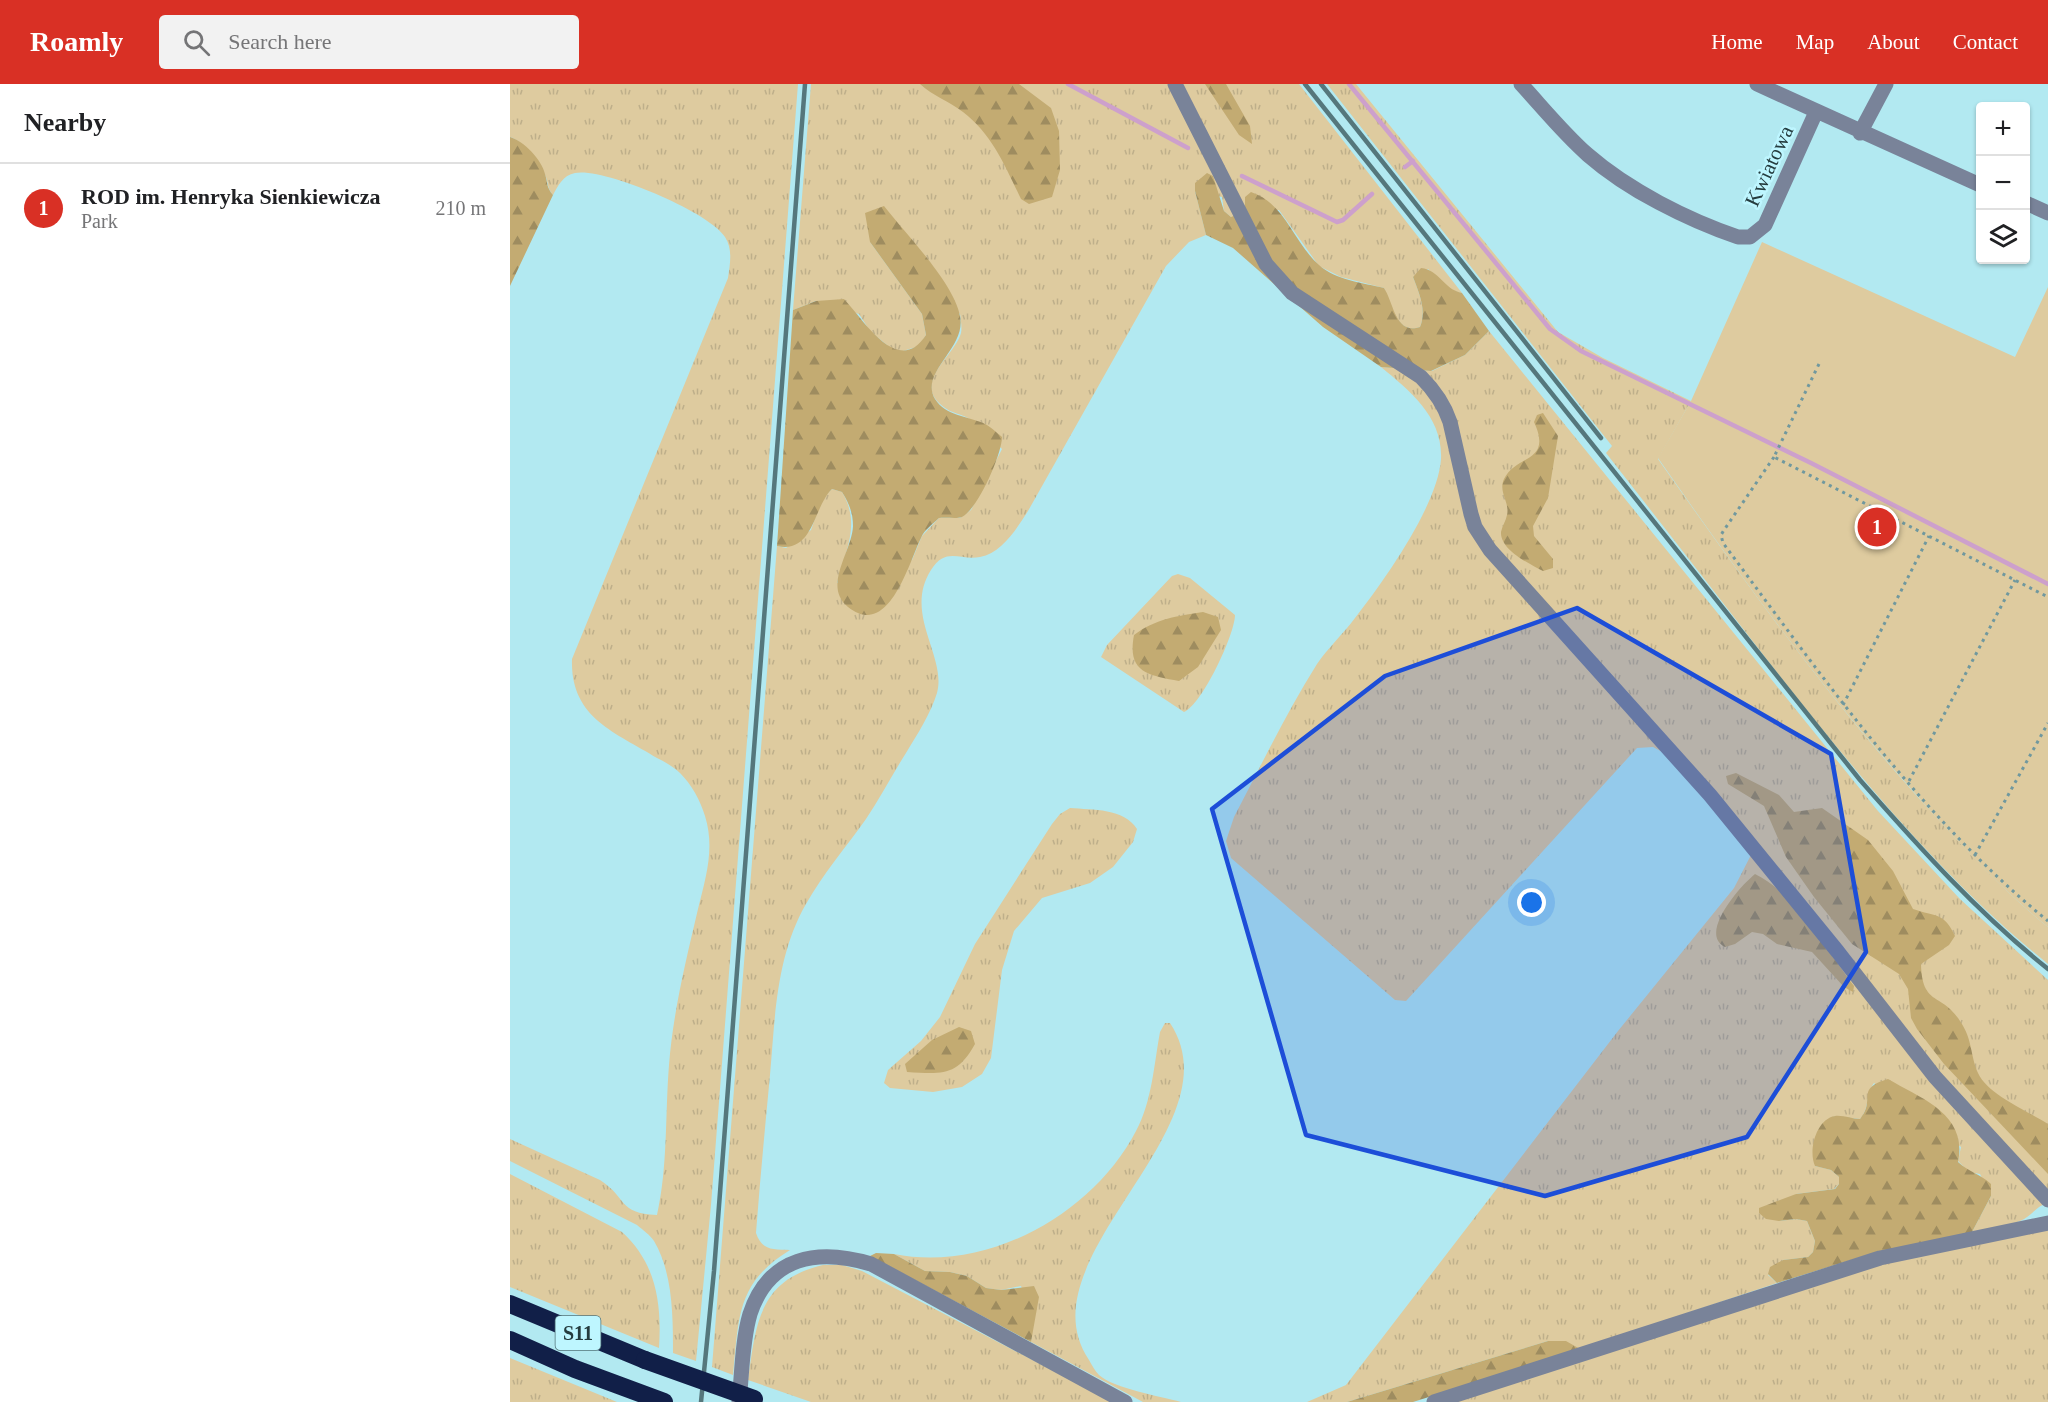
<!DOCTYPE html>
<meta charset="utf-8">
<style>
:root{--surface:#fff;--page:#f2f2f2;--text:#202124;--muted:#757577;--line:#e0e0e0;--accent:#d93025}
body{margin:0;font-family:"Times New Roman",serif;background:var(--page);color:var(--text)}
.controls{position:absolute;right:18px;top:18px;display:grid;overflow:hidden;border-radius:6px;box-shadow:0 2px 4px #0004}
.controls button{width:54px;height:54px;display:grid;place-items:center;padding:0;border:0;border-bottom:2px solid var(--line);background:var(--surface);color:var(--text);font:30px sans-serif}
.you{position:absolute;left:1022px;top:819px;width:21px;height:21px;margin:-15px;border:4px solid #fff;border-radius:50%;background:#1a73e8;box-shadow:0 0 0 9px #1a73e833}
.badge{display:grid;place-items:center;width:39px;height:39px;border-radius:50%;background:var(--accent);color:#fff;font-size:20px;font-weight:700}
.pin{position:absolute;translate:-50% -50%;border:3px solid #fff;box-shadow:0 2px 6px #0006}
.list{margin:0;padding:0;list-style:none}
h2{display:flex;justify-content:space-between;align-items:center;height:78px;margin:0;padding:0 24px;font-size:26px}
h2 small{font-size:20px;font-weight:400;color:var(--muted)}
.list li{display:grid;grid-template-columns:39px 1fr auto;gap:18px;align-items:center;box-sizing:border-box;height:90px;padding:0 24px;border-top:2px solid var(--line)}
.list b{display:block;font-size:22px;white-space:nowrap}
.list p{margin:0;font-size:20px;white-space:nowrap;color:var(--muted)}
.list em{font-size:20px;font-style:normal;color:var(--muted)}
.icon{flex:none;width:33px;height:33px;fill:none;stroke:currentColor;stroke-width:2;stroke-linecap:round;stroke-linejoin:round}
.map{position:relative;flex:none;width:1538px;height:1318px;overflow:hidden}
header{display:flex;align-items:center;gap:36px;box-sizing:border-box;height:84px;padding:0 30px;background:var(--accent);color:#fff}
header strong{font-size:28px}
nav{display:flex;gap:33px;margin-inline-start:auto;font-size:21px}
.search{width:420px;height:54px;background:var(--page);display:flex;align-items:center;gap:15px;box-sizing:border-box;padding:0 21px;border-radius:6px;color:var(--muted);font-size:22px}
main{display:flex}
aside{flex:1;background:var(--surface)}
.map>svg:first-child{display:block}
.grass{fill:url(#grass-tufts)}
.forest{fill:url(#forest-firs)}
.garden{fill:#decb9f}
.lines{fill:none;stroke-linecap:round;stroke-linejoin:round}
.stream{stroke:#cda0cc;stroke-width:4.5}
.path{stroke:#70989e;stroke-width:3;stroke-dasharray:3 4.5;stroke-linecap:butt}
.minor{stroke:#798399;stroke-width:15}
.highway{stroke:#111f48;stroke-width:18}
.rail{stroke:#55777c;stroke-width:4.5}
.highway-bridge{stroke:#111f48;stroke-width:18}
.marked{fill:#1d4ed8;fill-opacity:0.2;stroke:#1d4ed8;stroke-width:4.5;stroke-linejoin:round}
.labels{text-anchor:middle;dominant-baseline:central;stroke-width:5;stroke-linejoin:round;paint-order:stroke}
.shield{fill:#bef6ff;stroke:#537479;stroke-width:1.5}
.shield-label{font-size:20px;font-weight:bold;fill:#253c3f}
.street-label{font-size:21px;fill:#253c3f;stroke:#bef6ff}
</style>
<header>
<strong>Roamly</strong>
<div class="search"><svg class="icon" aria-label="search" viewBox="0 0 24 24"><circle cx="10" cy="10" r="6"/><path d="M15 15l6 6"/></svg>Search here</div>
<nav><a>Home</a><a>Map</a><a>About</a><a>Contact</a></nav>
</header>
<main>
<aside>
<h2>Nearby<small></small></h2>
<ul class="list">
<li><span class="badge">1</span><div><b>ROD im. Henryka Sienkiewicza</b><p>Park</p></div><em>210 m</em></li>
</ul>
</aside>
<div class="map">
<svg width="1538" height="1318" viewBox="0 0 1538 1318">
<defs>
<pattern id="grass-tufts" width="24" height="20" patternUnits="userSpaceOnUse" patternTransform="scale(1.5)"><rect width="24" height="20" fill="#decb9f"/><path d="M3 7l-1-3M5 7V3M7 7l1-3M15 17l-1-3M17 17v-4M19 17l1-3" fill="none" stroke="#beaf8a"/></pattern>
<pattern id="forest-firs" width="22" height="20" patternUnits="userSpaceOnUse" patternTransform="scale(1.5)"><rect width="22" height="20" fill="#c3ab72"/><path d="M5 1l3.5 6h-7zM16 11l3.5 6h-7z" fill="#9e8c5f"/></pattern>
</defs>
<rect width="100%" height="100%" fill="#b2e9f1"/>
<path class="grass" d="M0,0h288l-87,1121 -15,156 -23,-8c0,-36 0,-80 -19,-112 -4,-6 -11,-11 -17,-16l-127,-64v-22l90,41c29,19 17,33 57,35 11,-49 8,-100 12,-150 4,-52 17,-105 29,-156 8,-32 17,-61 7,-93 -5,-16 -13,-31 -25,-43 -6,-6 -15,-11 -23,-15 -42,-26 -87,-40 -85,-99l156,-381c2,-14 5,-29 -3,-41 -15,-25 -122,-70 -150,-64 -12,2 -17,13 -22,22 -7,-8 -4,-14 -9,-22 -6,-12 -22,-33 -34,-36z
M301,0h488l163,209 -12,-3 -22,-21 -15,8c6,16 14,33 7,50 -23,8 -29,-22 -36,-39l-43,-11 -22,-11 -40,-56 -34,2 -8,6 -6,-1 -7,-6 -2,-14 -27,-6 11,44 -17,7 -23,24 -138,245c-11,17 -26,42 -48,46 -20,4 -34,-11 -49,13 -28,44 16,86 6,123 -6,20 -20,42 -31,60 -14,22 -26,45 -40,66 -20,28 -43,55 -60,85 -30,52 -31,114 -36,171 -5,53 -10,105 -14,158 6,18 17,16 34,17 -54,33 -51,68 -57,125l-21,-8 65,-821 9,2 25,-18 11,-32 10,-9 10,3c19,32 4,57 -5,91l75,-23 10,-24 17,-18h21l11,-8 31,-61c-10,-10 -20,-21 -31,-29 -11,-8 -20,-5 -32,-17 -24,-23 16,-48 22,-70 1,-5 0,-13 -1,-19l-90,-72 52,72 4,21 -7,11 -16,5 -10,-1 -23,-19 -11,-17 -43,-13 -23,9z
M817,0h29l202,248 45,26 88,43 -33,58c82,116 163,230 258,336 42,46 83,93 132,132v37c-107,-86 -195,-195 -280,-303 -54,-70 -108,-139 -162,-208l6,-7z
M979,247l389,480 82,88 88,81v223c-12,3 -16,13 -28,18 -14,6 -33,8 -48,11l19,-36 -11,-22 -11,-2 -11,-11 3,-14 -87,-64c-9,12 -4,25 -14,36l-26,-3 -19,50 16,4 8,7v7l-5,5 -38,5 -17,27 17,-2 11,2 8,20 -2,11 -5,5 -25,3 -15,15 9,8 -197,66 -32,-8 -201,61h-40l39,-17 272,-354 116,-143 17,-33 -83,-100 -15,-8 -16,1 -231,253 -11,-1 -164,-142 -5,-17 8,-24c27,-51 52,-104 83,-153 11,-16 26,-30 38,-46 29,-37 83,-113 86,-159 2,-42 -31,-68 -60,-92l51,4 33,-16z
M668,490l12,4 45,37c0,19 -33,90 -51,97l-83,-55 6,-12 65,-69z
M560,724c23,2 54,0 67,21l-4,13 -20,25 -23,16 -48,15 -28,33 -12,39 -11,88 -9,16 -20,13 -29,5 -43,-4 -6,-5 4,-13 33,-29 19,-24 35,-73 77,-120 8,-10z
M655,939h5c70,105 -150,235 -81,337 3,5 6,11 10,15 16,14 61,21 82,27h-38l-112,-60 2,-23 -12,-33 -20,4 -15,-2 -19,-12 -17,-4 -25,-1 -31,-17c93,19 199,-40 242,-123 16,-29 18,-67 24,-99z
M0,1090l112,58c34,31 40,71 37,116l-149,-61z
M1538,1146v172h-593l406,-132 68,-18z
M313,1181h19l20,6 251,131h-302l-63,-22c8,-57 11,-100 75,-115z
M0,1274l107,44h-107z"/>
<path class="forest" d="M410,0h99l32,24 8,23 1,39 -8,27 -23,7 -8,-5c-16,-33 -29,-65 -58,-87 -14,-11 -30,-16 -43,-28z
M695,0h21l24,42 2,18 -13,-9z
M0,53c14,4 32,23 35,37 3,9 1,13 8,21l-43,91z
M697,89l6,3 11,35 7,6 14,-5v-15l6,-5c35,12 42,50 68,73 16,15 45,18 65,23 10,15 11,47 36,39 7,-17 -1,-34 -7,-50l8,-9c19,2 22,21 41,25l27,38 -24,24 -34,16 -50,-4 -58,-40 -90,-79 -27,-13 -11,-44v-8z
M374,122c21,27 70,77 76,110 7,32 -41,56 -25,83 11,17 32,17 48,24 7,3 13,9 19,14 0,17 -24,72 -40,80 -5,2 -16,0 -23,1 -6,6 -15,12 -18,20 -12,24 -32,102 -73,69 -26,-21 4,-55 5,-81 0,-13 -4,-23 -11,-34l-10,-3c-19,18 -18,65 -55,57l16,-236 23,-9 28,-2c20,21 54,79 82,36l-4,-21 -52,-72 -5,-29z
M1033,329l15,23 -10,62 -15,28 1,10 19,23v9l-10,3c-13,-7 -43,-21 -42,-39 1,-6 5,-11 6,-17 3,-13 -9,-23 -3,-36 12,-25 49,-16 30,-57l3,-7z
M693,528l15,5 3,13 -23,37 -19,14c-32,-6 -52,-9 -45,-46 21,-16 43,-19 69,-23z
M1226,689l43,22 15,17 28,-4 46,32 25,31 20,38c23,8 31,3 42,27l-6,9 -28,19c1,43 21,28 39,57 13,19 10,34 18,52 10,22 50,38 70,51v50l-104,-110 -27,-35 -6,-11 -3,-29 -9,-15 -47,-30 -38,-47 -28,-40 -22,-51 -36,-22 -2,-8z
M1245,790c40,19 73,77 99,112l-1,6 -9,-5 -32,-35 -35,-8 -14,-10 -11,-2 -17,12 -10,3c-27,-13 15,-61 30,-73z
M449,943l12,4 4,13c-18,33 -34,30 -68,28l-2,-8 27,-24z
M1378,995c34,20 80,35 70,83 11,10 22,12 33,22v12l-19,36 -95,20 -100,31 -9,-9 2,-7 13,-7 25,-3 5,-5 2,-11 -8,-20 -11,-2 -17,2 -13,-2 -7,-6v-5l37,-14 39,-5 4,-5v-7l-8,-7 -16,-4c-7,-15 1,-47 20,-50 8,-1 18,3 25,3 17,-20 -6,-30 28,-40z
M366,1169l18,1 31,17 25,1 17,4 19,12 15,2 33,-4 5,11 -8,45 -161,-86z
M1038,1257h18l14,8 -167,53h-66z"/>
<path class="garden" d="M1252,158l253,115 33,-70v640c-50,-40 -93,-88 -135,-136 -94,-105 -174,-217 -255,-333l33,-57z"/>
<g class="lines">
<path class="stream" d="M558,0l120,64
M839,0l201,245 31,22 230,112 237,121
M895,83l8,-6
M732,92l95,46 6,-2 29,-26"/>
<path class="path" d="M1309,280l-45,93 274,140
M1264,373l-50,73 -3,5 2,8c99,133 196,273 325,378
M1333,621l86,-169
M1399,697l106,-201
M1465,771l73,-132"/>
<path class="minor" d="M665,0l91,180 26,29 129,84c14,14 23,27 29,45l21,92 4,13 15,23 220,245 128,157 97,125 113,123
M1011,0c22,24 43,50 67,71 40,35 100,65 150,82h12l15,-12 51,-113
M1247,0l223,101
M1350,49l26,-49
M1516,119l22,10
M229,1318c3,-28 3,-61 11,-88 19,-58 68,-66 121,-50l254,138
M924,1318l446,-144 168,-35"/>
<path class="highway" d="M0,1220l135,56
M0,1256l65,29 89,33"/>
<path class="rail" d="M795,0l555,696c59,67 118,133 188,189
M811,0l280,354
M191,1318l13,-131 91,-1187"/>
<path class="highway-bridge" d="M135,1276l109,39"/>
</g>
<path class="marked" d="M1067,524l254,146 35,198 -119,185 -202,59 -239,-61 -94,-326 173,-133z"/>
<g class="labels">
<rect class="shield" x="45.5" y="1232" width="45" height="34" rx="4.5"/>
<g class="shield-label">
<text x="68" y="1249">S11</text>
</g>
<g class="street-label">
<text transform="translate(1259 82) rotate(-65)">Kwiatowa</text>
</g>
</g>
</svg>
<div class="controls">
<button>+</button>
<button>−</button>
<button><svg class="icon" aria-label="layers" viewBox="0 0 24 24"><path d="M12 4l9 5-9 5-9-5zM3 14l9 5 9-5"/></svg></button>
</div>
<div class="you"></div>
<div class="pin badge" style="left:1367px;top:443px">1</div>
</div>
</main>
